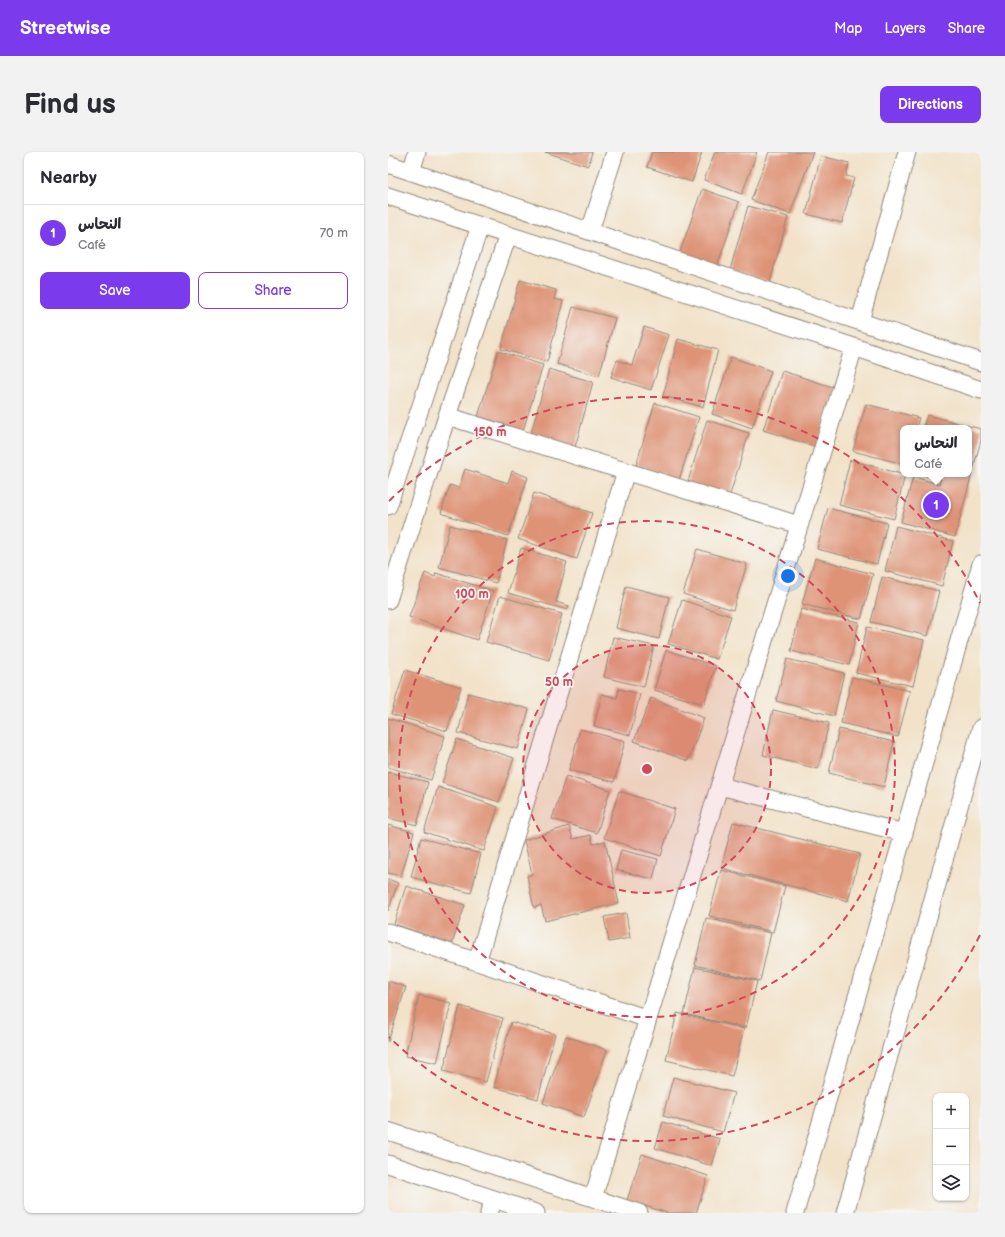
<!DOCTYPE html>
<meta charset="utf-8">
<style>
:root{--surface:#fff;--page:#f2f2f3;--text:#2b2b33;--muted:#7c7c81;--line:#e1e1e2;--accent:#7c3aed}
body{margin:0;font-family:"Balsamiq Sans","Playpen Sans Arabic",sans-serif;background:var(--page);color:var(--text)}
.controls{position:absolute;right:12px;bottom:12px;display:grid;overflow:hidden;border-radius:8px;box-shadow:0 1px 3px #0004}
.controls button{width:36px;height:36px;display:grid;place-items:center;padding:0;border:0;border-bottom:1px solid var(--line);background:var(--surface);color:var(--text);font:20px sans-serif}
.you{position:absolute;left:400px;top:424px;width:14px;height:14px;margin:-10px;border:3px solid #fff;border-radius:50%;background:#1a73e8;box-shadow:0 0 0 6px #1a73e833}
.badge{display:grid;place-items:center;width:26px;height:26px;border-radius:50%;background:var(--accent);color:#fff;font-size:13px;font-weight:700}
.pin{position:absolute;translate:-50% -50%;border:2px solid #fff;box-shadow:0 1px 4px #0006}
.popup{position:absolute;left:512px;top:273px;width:72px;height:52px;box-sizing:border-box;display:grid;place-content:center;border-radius:8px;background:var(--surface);filter:drop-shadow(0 1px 3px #0005);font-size:13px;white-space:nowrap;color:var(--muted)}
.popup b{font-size:15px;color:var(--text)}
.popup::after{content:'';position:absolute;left:50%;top:100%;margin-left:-8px;border:8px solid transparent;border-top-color:var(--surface)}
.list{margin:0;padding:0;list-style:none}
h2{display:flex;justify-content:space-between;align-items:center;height:52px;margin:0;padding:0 16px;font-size:17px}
h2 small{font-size:13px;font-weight:400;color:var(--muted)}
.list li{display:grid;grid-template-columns:26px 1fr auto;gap:12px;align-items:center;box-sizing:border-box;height:56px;padding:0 16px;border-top:1px solid var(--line)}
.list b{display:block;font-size:15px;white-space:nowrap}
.list p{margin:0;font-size:13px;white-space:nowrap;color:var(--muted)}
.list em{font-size:13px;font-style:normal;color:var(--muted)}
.actions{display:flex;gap:8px;padding:12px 16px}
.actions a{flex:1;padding:9px 0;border:1px solid var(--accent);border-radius:8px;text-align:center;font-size:14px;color:var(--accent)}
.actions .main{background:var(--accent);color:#fff}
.icon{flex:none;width:22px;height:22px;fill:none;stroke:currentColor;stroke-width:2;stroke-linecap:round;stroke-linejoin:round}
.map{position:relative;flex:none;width:593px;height:1061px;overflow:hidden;border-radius:8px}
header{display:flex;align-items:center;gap:24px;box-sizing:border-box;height:56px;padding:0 20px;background:var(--accent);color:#fff}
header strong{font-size:19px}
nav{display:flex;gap:22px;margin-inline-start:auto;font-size:14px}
.intro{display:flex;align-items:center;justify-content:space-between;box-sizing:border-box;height:96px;padding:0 24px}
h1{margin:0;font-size:28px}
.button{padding:10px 18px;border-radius:8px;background:var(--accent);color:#fff;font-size:14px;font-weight:700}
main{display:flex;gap:24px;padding:0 24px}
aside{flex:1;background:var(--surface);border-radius:8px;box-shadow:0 1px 3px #0004}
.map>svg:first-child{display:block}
.building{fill:#de9376}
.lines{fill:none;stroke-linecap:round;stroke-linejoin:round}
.minor-casing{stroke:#8e867a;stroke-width:19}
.minor{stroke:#fff;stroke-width:17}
.ring{fill:none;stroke:#d1495b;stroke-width:2;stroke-dasharray:7 5}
.centre{fill:#d1495b;stroke:#f6f6f2;stroke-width:2}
.ring-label{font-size:12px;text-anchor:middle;font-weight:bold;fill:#d1495b;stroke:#f6f6f2;stroke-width:3.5;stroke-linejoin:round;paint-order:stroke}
</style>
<header>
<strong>Streetwise</strong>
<nav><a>Map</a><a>Layers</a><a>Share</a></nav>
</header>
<div class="intro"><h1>Find us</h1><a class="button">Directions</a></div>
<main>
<aside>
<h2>Nearby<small></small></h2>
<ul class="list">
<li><span class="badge">1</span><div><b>النحاس</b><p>Café</p></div><em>70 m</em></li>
</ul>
<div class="actions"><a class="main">Save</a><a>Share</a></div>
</aside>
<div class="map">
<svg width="593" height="1061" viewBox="0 0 593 1061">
<rect width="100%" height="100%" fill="#f6f6f2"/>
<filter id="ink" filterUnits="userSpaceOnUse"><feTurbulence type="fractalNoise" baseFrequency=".025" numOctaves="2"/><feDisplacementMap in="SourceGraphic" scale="8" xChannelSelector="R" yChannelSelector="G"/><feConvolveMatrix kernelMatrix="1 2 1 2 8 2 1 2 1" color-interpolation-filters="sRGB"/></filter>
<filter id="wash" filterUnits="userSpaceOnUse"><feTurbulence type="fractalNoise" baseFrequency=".012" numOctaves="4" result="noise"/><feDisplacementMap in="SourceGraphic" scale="16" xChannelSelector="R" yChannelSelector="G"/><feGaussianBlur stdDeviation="0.9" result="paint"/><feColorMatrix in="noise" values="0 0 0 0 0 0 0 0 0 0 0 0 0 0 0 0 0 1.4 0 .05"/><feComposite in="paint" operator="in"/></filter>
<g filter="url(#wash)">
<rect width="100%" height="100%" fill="#f2e2c9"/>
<g id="blocks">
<path class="building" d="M157,0h47l-4,14z
M264,0h50l-10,30 -45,-15z
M327,0h42l-15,42 -38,-14z
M381,0h44l-23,62 -39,-14z
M433,4l28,7 -3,13 8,2 -12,45 -36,-9z
M314,37l37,13 -23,68 -37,-15z
M360,54l40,11 -18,65 -40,-12z
M132,128l36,10 -2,9 9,2 -16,61 -46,-13z
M185,155l42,11 -16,58 -42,-12z
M256,175l25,8 -18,55 -40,-13 6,-17 15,5z
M290,187l40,11 -15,57 -40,-11z
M110,199l45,14 -21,69 -45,-14z
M343,205l40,14 -19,57 -40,-14z
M161,217l44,13 -19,69 -44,-15z
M394,219l54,17 -19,59 -54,-17z
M267,251l44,14 -22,69 -15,-5 2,-7 -28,-9z
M478,252l53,14 -3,10h-13v36l-50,-13z
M539,263l54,14v11l-26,97 -54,-15 12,-45 26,7 2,-5 -19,-5h47v-46h-46z
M319,268l42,13 -21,68 -42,-13z
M462,308l55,15 -11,44 -55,-14z
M77,317l43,14 4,-12 16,6 -20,59 -67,-23 9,-28 9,3z
M146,341l58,20 -15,46 -59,-20z
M440,356l59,15 -10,41 -60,-15z
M62,373l57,15 -11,43 -57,-16z
M508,374l57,15 -11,45 -57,-15z
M133,396l46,14 -11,40 13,4 -2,4 -59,-17z
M309,397l50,15 -14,46 -50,-16z
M427,406l58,16 -12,45 -59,-15z
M37,421l10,4 1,-4 57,18 -16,49 -68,-23z
M494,425l57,14 -11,45 -57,-14z
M238,434l43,11 -10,42 -43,-11z
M112,444l62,18 -13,46 -63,-18z
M294,448l49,16 -14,43 -49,-15z
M413,457l58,13 -10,43 -58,-14z
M479,475l57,13 -11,46 -57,-13z
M225,485l41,9 -10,41 -40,-10z
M278,498l50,16 -12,38 -50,-14z
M399,507l57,14 -10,43 -58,-15z
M17,518l56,17 -14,44 -56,-17z
M464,525l58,14 -12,46 -57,-14z
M231,537l21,5 -10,41 -36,-9 8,-32 15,4z
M80,541l61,16 -11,40 -60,-16z
M263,546l53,20 -16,43 -54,-20z
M385,558l56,13 -11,46 -55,-14z
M0,566l57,18 -14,44 -43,-13z
M192,577l45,12 -11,41 -45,-12z
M451,577l55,13 -10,45 -55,-14z
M69,587l57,19 -15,44 -57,-19z
M0,620l40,10 -11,43 -29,-7z
M178,624l44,14 -13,43 -45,-14z
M50,635l60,20 -14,44 -60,-19z
M231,639l56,18 -14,47 -57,-18z
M345,670l127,32 -12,47 -127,-33z
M0,673l26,7 -13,44 -13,-3z
M181,674l4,13 18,-4 2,9 12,-3 14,62 -74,18 -4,-16 -7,3 -7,-32 5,-2 -8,-34z
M33,686l60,16 -10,39 -60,-16z
M233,698l37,9 -5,20 -37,-9z
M333,718l64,16 -12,46 -64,-16z
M0,727l10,4 -10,28z
M18,734l59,19 -13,39 -58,-20z
M238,761l4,25 -21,4 -5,-25z
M318,766l65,15 -11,48 -65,-16z
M307,815l62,14 -11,47 -62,-14z
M0,829l18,6 -18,55z
M31,843l32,8 -14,60 -32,-7z
M72,854l43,12 -17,64 -43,-11z
M289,861l67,16 -12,47 -66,-16z
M123,870l44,12 -17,65 -44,-12z
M178,884l41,14 -23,67 -41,-14z
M285,925l61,16 -11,39 -60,-16z
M275,970l57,17 -8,27 -57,-18z
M254,1002l66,22 -12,37h-29l-40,-13z"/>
</g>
</g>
<g filter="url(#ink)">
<use href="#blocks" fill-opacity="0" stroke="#8e867a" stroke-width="1"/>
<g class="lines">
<g class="minor-casing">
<path id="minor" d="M0,12l593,198
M23,20l6,-20
M0,44l466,151 127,43
M202,79l25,-79
M472,169l47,-169
M59,264l352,109
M0,354l92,-280
M0,448l59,-184 61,-181
M332,634l184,47
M0,780l260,87
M89,810l149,-491
M0,979l251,82
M0,1012l148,49
M205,1046l261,-851
M101,1061l5,-14
M407,1061l186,-649
M457,1061l136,-485"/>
</g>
<use href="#minor" class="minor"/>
</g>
</g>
<circle cx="259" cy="617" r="124" fill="#d1495b" fill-opacity=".12"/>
<g class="ring">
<circle cx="259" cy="617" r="124"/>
<circle cx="259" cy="617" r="248"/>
<path d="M592 783A372 372 0 0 1 1 885M1 349A372 372 0 0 1 592 451"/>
</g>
<circle cx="259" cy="617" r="6" class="centre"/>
<g class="ring-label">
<text x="102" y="284">150 m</text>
<text x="84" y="446">100 m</text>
<text x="171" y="534">50 m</text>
</g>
</svg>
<div class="controls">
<button>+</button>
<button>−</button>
<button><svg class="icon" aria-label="layers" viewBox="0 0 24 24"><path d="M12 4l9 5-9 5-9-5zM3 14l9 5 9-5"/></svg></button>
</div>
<div class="you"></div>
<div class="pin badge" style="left:548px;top:353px">1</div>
<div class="popup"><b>النحاس</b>Café</div>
</div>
</main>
